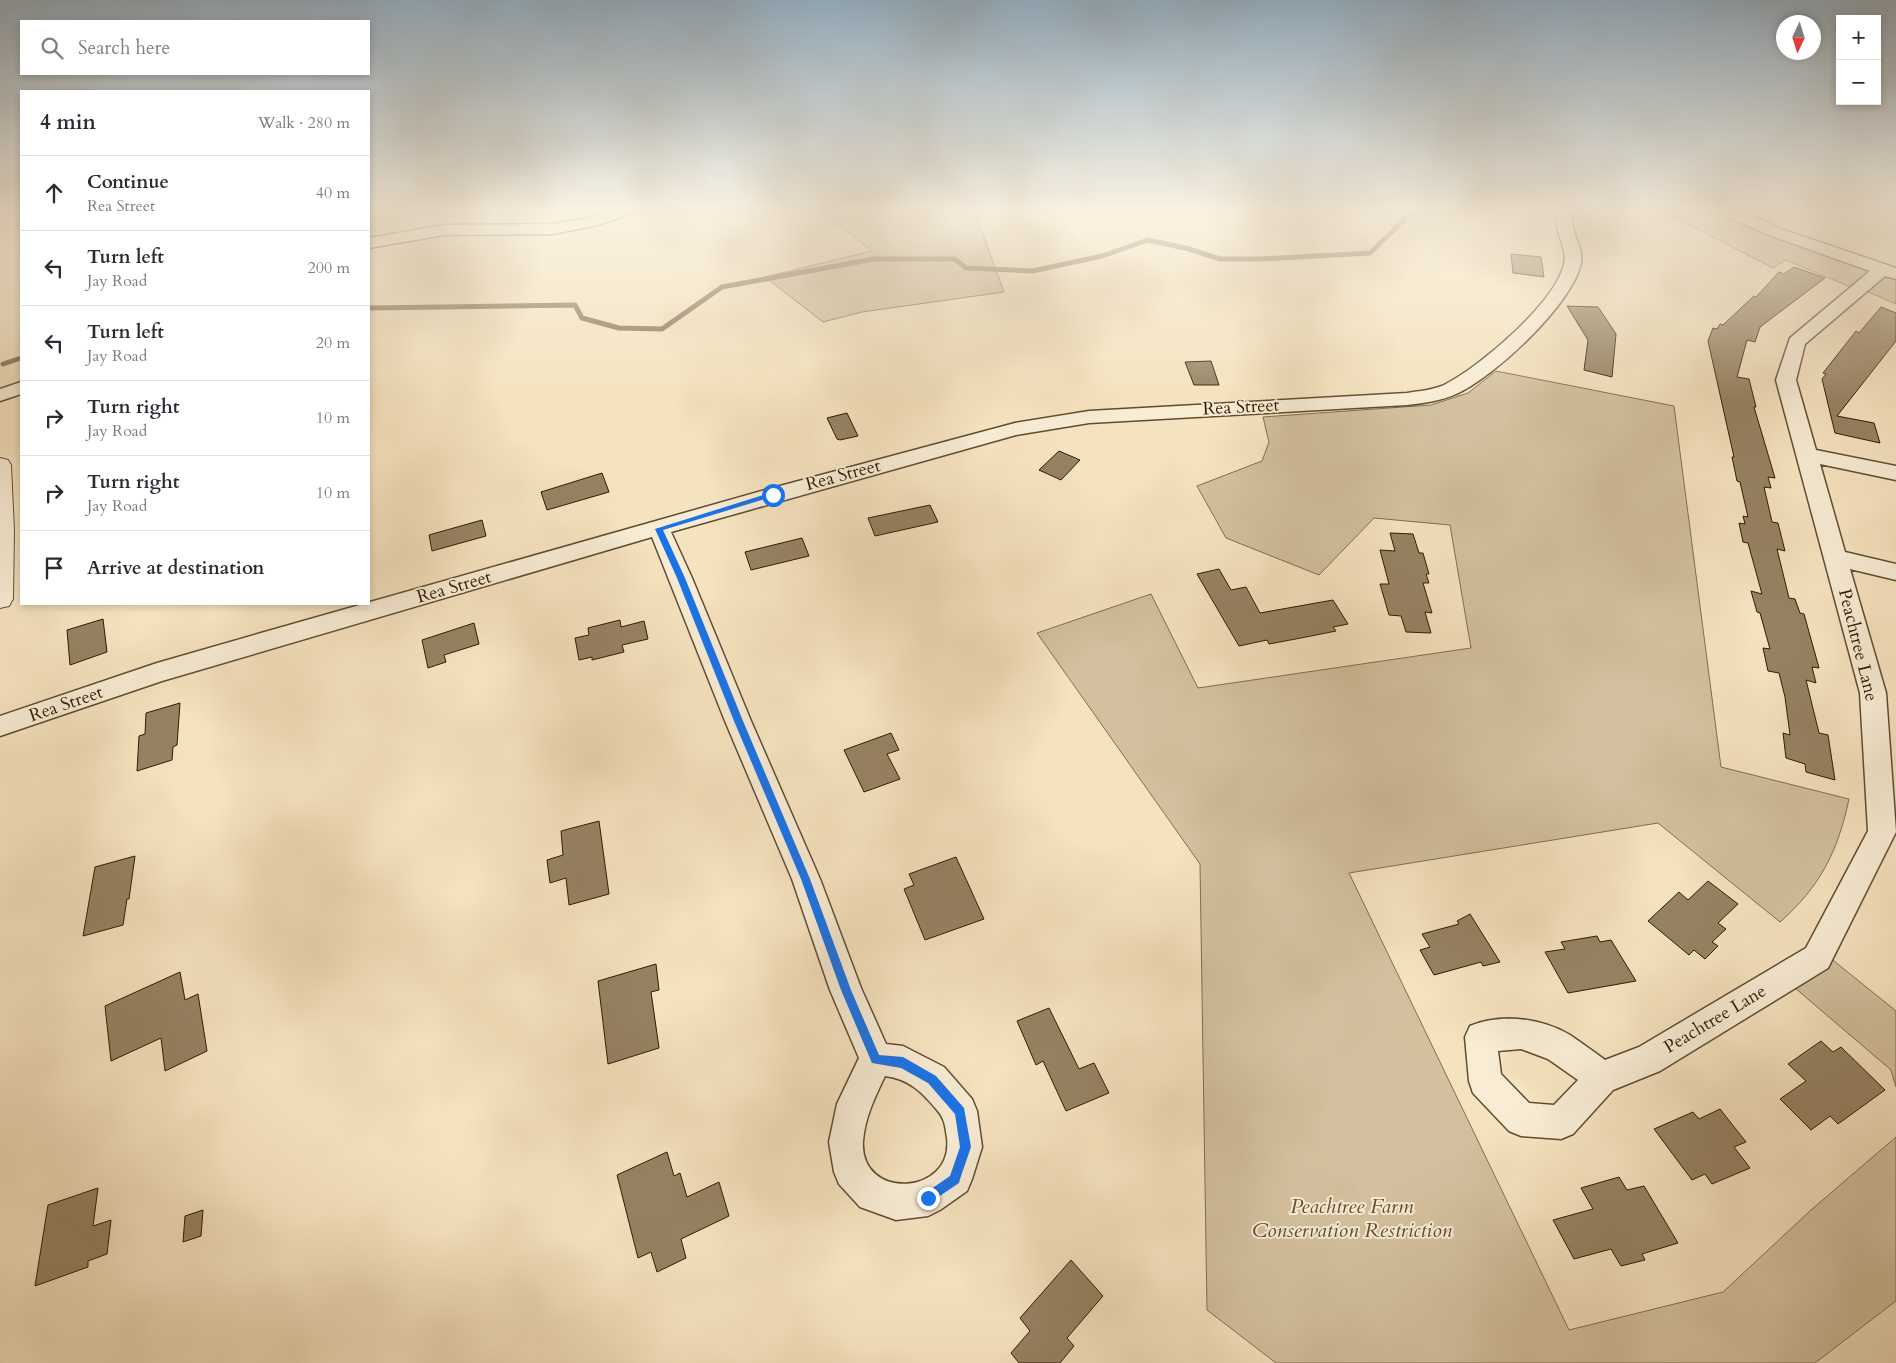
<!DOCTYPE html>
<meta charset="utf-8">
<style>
:root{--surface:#fff;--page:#f7f7f7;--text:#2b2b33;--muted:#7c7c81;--line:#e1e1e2}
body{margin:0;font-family:Cardo,serif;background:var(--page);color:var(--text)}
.controls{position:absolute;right:15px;top:15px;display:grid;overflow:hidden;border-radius:0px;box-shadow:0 2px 8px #0003}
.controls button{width:45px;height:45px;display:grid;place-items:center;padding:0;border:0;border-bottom:1px solid var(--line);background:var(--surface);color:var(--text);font:25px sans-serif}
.compass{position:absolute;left:1776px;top:15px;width:45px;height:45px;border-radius:50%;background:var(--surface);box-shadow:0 2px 8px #0003;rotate:184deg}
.stop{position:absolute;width:15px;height:15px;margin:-11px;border:4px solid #1a73e8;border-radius:50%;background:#fff}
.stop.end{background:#1a73e8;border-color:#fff;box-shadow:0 1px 5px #0008}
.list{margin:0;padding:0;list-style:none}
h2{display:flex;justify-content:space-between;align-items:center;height:65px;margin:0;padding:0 20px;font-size:21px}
h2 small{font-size:16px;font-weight:400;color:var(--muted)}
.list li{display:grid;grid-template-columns:32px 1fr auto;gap:15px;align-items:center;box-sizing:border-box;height:75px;padding:0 20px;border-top:1px solid var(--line)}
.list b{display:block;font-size:19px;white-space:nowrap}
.list p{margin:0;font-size:16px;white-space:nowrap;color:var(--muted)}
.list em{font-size:16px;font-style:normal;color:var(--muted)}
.icon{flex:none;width:28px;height:28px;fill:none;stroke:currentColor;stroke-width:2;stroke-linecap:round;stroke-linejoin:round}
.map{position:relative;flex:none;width:1896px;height:1363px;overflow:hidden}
.search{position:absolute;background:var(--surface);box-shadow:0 2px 8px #0003;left:20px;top:20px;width:350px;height:55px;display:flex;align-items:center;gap:12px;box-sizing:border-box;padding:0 18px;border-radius:0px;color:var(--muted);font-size:19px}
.panel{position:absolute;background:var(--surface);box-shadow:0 2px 8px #0003;left:20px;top:90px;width:350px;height:515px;border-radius:0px}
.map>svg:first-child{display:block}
.green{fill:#d3c09e;stroke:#816e4f}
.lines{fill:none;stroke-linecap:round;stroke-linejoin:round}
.stream{stroke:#7e6a4b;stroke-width:5}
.building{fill:#968263;stroke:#2f1b00}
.minor-casing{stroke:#604d30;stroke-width:3}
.tertiary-casing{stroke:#604d30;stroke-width:2}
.minor{fill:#f8ecd5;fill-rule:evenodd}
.tertiary{fill:#f8ecd5;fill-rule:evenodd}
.route{fill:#1a73e8}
.labels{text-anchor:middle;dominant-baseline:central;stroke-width:4;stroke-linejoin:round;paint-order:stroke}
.street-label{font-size:18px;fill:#2f1b00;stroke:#f8ecd5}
.near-park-label{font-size:21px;font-style:italic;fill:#604d2f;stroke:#f8ecd5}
</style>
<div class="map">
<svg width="1896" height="1363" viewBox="0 0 1896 1363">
<rect width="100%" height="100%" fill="#f5e2be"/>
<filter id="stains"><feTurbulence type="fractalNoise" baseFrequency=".004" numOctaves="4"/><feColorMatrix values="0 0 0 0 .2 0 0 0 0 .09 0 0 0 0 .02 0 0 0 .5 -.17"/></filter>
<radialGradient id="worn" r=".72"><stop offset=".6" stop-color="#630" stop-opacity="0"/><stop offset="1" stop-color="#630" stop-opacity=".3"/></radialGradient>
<path class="green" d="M820,211h170l-14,4 28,77 -142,20 -39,10 -58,-45 107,-26z
M1662,211h66l155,58 -25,21 -72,-30 -13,8z
M1887,272l9,4v28l-30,-13z
M1496,371l178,35 47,361 128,32c-11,52 -29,88 -69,123l-122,-99 -309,50 220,457 154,-38 88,-82 85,-73v164l-81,62h-539l-69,-53 -7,-446 -163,-231 114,-39 47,94 273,-40 -21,-123 -76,-7 -55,57 -93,-37 -29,-52 65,-25 7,-19 -6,-25 168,-12 37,-12z
M1829,957l67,54v76l-5,-17 -96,-82z"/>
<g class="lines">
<path class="stream" d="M369,308l206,-3 7,13 37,10 43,1 60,-42 152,-28h81l11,9 66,3 70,-15 46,-16 41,9 31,10h40l110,-6 43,-42
M3,364l18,-6"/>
</g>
<path class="building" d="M1511,254l30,3 3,20 -31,-4z
M1794,267l31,11 -65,49 -5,15 -8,-2 -10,37 12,2 7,28h-2l21,71 -7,-1 3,11 -7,-1 8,35 6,1 7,28 -8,-2 12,49 6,1 5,14 4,1 15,54 -7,-1 4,16 -10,-3 13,53 9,2 7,45 -29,-8 -1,-8 -19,-6 -3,-25 7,2 -5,-38 -6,-24 -11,-2 -5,-23 7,1 -10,-36 -3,-1 -6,-21 11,3 -14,-51 -5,-1 -4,-19 6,1 -2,-8 5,1 -8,-35 -3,-1 -5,-24h2l-26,-116 5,-13 4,1 3,-5 3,1 31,-29 2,1 23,-25 5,2z
M1567,306l31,1 18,27 -4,43 -28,-7 4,-30z
M1881,307l15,6v28l-59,75 37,7 6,20 -45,-10 -13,-54 4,-5 -3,-1 33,-42 3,2z
M1211,361l8,24h-25l-9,-23z
M847,413l11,23 -18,4 -3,-1 -10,-21z
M1059,451l21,9 -19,20 -22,-10z
M602,473l7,19 -62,18 -6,-18z
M930,505l8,17 -63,14 -7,-18z
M482,520l4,16 -54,15 -3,-16z
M1390,533l23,1 6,19h4l6,21h-3l3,9h-6l9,30 -7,-1 6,21 -25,-1 -5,-16 -12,-1 -9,-31h9l-9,-34 15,1z
M802,538l7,18 -58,14 -6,-18z
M1219,569l12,21 15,-3 14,26 73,-13 15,24 -15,3 3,4 -35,7 -32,6 -2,-4 -28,6 -42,-72z
M103,619l4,33 -37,13 -3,-35z
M620,620l1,7 23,-6 4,18 -26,6 2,7 -32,8v-3l-13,3 -4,-22 14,-3 -1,-7z
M474,623l5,21 -35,11 2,7 -18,6 -6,-28z
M180,703l-3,42 -4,2 -1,13 -35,11 2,-35 6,-2 1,-21z
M891,733l8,17 -12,4 13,25 -36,13 -20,-42z
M599,821l10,73 -40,11 -3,-27 -16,5 -3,-23 16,-5 -2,-24z
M135,856l-6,43h-2l-4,26 -40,11 12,-69z
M956,857l28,62 -59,21 -21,-51 10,-4 -5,-11z
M1708,881l30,23 -20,19 8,6 -14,13 6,4 -13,13 -11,-9 -5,5 -41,-34 31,-29 9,8z
M1470,914l30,48 -17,4 -2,-4 -47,13 -14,-25 10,-3 -8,-13 37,-10 -2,-3z
M1597,936l3,6 11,-2 25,41 -68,12 -23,-41 20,-3 -4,-7z
M656,964l3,26 -8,2 8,56 -51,16 -10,-83z
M180,972l5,28 13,-6 9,57 -42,20 -4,-33 -50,23 -6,-55z
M1049,1008l30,61 15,-6 15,30 -43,18 -23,-50 -7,4 -19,-44z
M1821,1041l12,11 8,-5 44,43 -47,34 -8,-8 -19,14 -31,-31 26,-18 -18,-17z
M1720,1109l26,33 -12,5 16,21 -38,16 -7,-10 -13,6 -38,-51 39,-17 6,7z
M667,1152l7,24 6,-3 7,24 32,-15 10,34 -48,23 5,19 -29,14 -6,-20 -13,6 -21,-83z
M1619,1177l8,13 17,-4 34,57 -36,11 3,6 -24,6 -10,-17 -37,10 -21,-39 40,-11 -12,-21z
M98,1188l-5,38 18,-6 -4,34 -19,7v6l-53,19 13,-81z
M203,1210l-2,26 -18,6 2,-26z
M1071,1260l32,36 -36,42 7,8 -14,17h-41l-8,-10 19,-22 -10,-13z"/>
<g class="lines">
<g class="minor-casing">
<path id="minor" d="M608,211h25l-2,3 -33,11 -45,9 -109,1 -75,13v-10l75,-13 109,-1 36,-6z
M1557,211h16c-4,22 11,35 8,52 -8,41 -88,115 -125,131 -15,7 -33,9 -49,11l-318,18 -73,12 -345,97 21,46 59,143 69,158 41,109 25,56 17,2 41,21 28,32 5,12 5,36 -10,32 -5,12 -27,19 -12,6 -32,4 -36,-13 -21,-23 -5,-12 -5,-30 8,-38 22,-46 -29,-68 -38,-111 -67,-158 -73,-184 -490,144 -162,55v-20l157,-53 104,-30 504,-143 250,-67 74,-12 318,-18c12,-2 26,-3 37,-8 36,-18 112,-83 120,-121 4,-18 -11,-31 -7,-53zM885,1076c24,3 37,16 52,34 8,9 8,16 10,28 7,58 -88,63 -84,3 2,-24 12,-44 22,-65z
M1720,211h22l39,18 115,39v11l-11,-3 -80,68 -9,36 20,70 80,16v14l-76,-16 25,88 51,12v16l-46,-11 36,124 10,139 -68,136 -168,103 -47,19 -40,44 -12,5 -40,-3 -12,-5 -36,-38 -4,-12 -4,-44 5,-11c31,-13 71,-8 100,9 12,8 24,17 35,25l34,-13 167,-99 62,-117 -8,-138 -84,-313 14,-42 80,-67 -101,-36 -47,-21zM1521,1049l27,10 30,21 -24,25 -25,-2 -28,-29 -3,-23z
M21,382v12l-21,7v-12z"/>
</g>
<g class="tertiary-casing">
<path id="tertiary" d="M0,458l8,2 3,5 3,65 -1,69 -4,7 -9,2z"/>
</g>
<use href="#minor" class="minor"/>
<use href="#tertiary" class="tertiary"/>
</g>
<linearGradient id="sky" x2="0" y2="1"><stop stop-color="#92abbd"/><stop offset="0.52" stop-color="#faf2e2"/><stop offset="1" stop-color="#faf2e2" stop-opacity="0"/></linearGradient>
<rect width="1896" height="402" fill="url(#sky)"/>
<path class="route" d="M773,492l3,3 -1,1 -112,34 22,48 58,143 67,158 41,111 28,65 24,2 33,19 28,32 7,39 -11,32 -1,4 -31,21 -4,-2 -1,-4 1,-4 26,-18 10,-29 -5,-33 -27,-31 -27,-15 -29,-5 -31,-73 -40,-111 -67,-158 -57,-143 -22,-49z"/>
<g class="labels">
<g class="street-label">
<text transform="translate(1241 407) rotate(-3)">Rea Street</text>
<text transform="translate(843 475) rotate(-15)">Rea Street</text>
<text transform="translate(454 587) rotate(-16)">Rea Street</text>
<text transform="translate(1858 645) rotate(76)">Peachtree Lane</text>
<text transform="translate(66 704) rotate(-19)">Rea Street</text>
<text transform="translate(1715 1019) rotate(-31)">Peachtree Lane</text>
</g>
<g class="near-park-label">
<text x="1352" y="1206">Peachtree Farm<tspan x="1352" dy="24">Conservation Restriction</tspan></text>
</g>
</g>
<rect width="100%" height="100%" filter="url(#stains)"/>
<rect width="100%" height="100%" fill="url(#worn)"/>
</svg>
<div class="controls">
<button>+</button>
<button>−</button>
</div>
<svg class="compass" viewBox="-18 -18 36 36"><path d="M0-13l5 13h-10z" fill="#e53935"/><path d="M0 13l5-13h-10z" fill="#7c7c81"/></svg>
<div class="stop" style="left:773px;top:495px"></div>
<div class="stop end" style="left:928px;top:1198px"></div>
<div class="search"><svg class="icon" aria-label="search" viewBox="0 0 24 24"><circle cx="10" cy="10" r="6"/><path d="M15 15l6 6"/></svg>Search here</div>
<section class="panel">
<h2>4 min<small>Walk · 280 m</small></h2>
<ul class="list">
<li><svg class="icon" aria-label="ahead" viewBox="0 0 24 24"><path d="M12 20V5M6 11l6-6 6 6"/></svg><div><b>Continue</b><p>Rea Street</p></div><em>40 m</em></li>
<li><svg class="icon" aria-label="left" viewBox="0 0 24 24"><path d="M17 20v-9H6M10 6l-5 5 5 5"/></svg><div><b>Turn left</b><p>Jay Road</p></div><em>200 m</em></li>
<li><svg class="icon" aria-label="left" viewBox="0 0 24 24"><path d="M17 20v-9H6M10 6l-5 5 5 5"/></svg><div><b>Turn left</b><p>Jay Road</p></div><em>20 m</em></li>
<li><svg class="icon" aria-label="right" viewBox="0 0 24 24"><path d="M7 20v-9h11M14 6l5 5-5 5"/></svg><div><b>Turn right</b><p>Jay Road</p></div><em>10 m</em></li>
<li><svg class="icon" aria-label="right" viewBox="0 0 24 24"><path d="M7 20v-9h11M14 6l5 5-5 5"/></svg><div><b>Turn right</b><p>Jay Road</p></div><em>10 m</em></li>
<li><svg class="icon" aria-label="arrive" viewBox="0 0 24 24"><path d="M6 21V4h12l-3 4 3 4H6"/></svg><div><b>Arrive at destination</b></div></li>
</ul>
</section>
</div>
